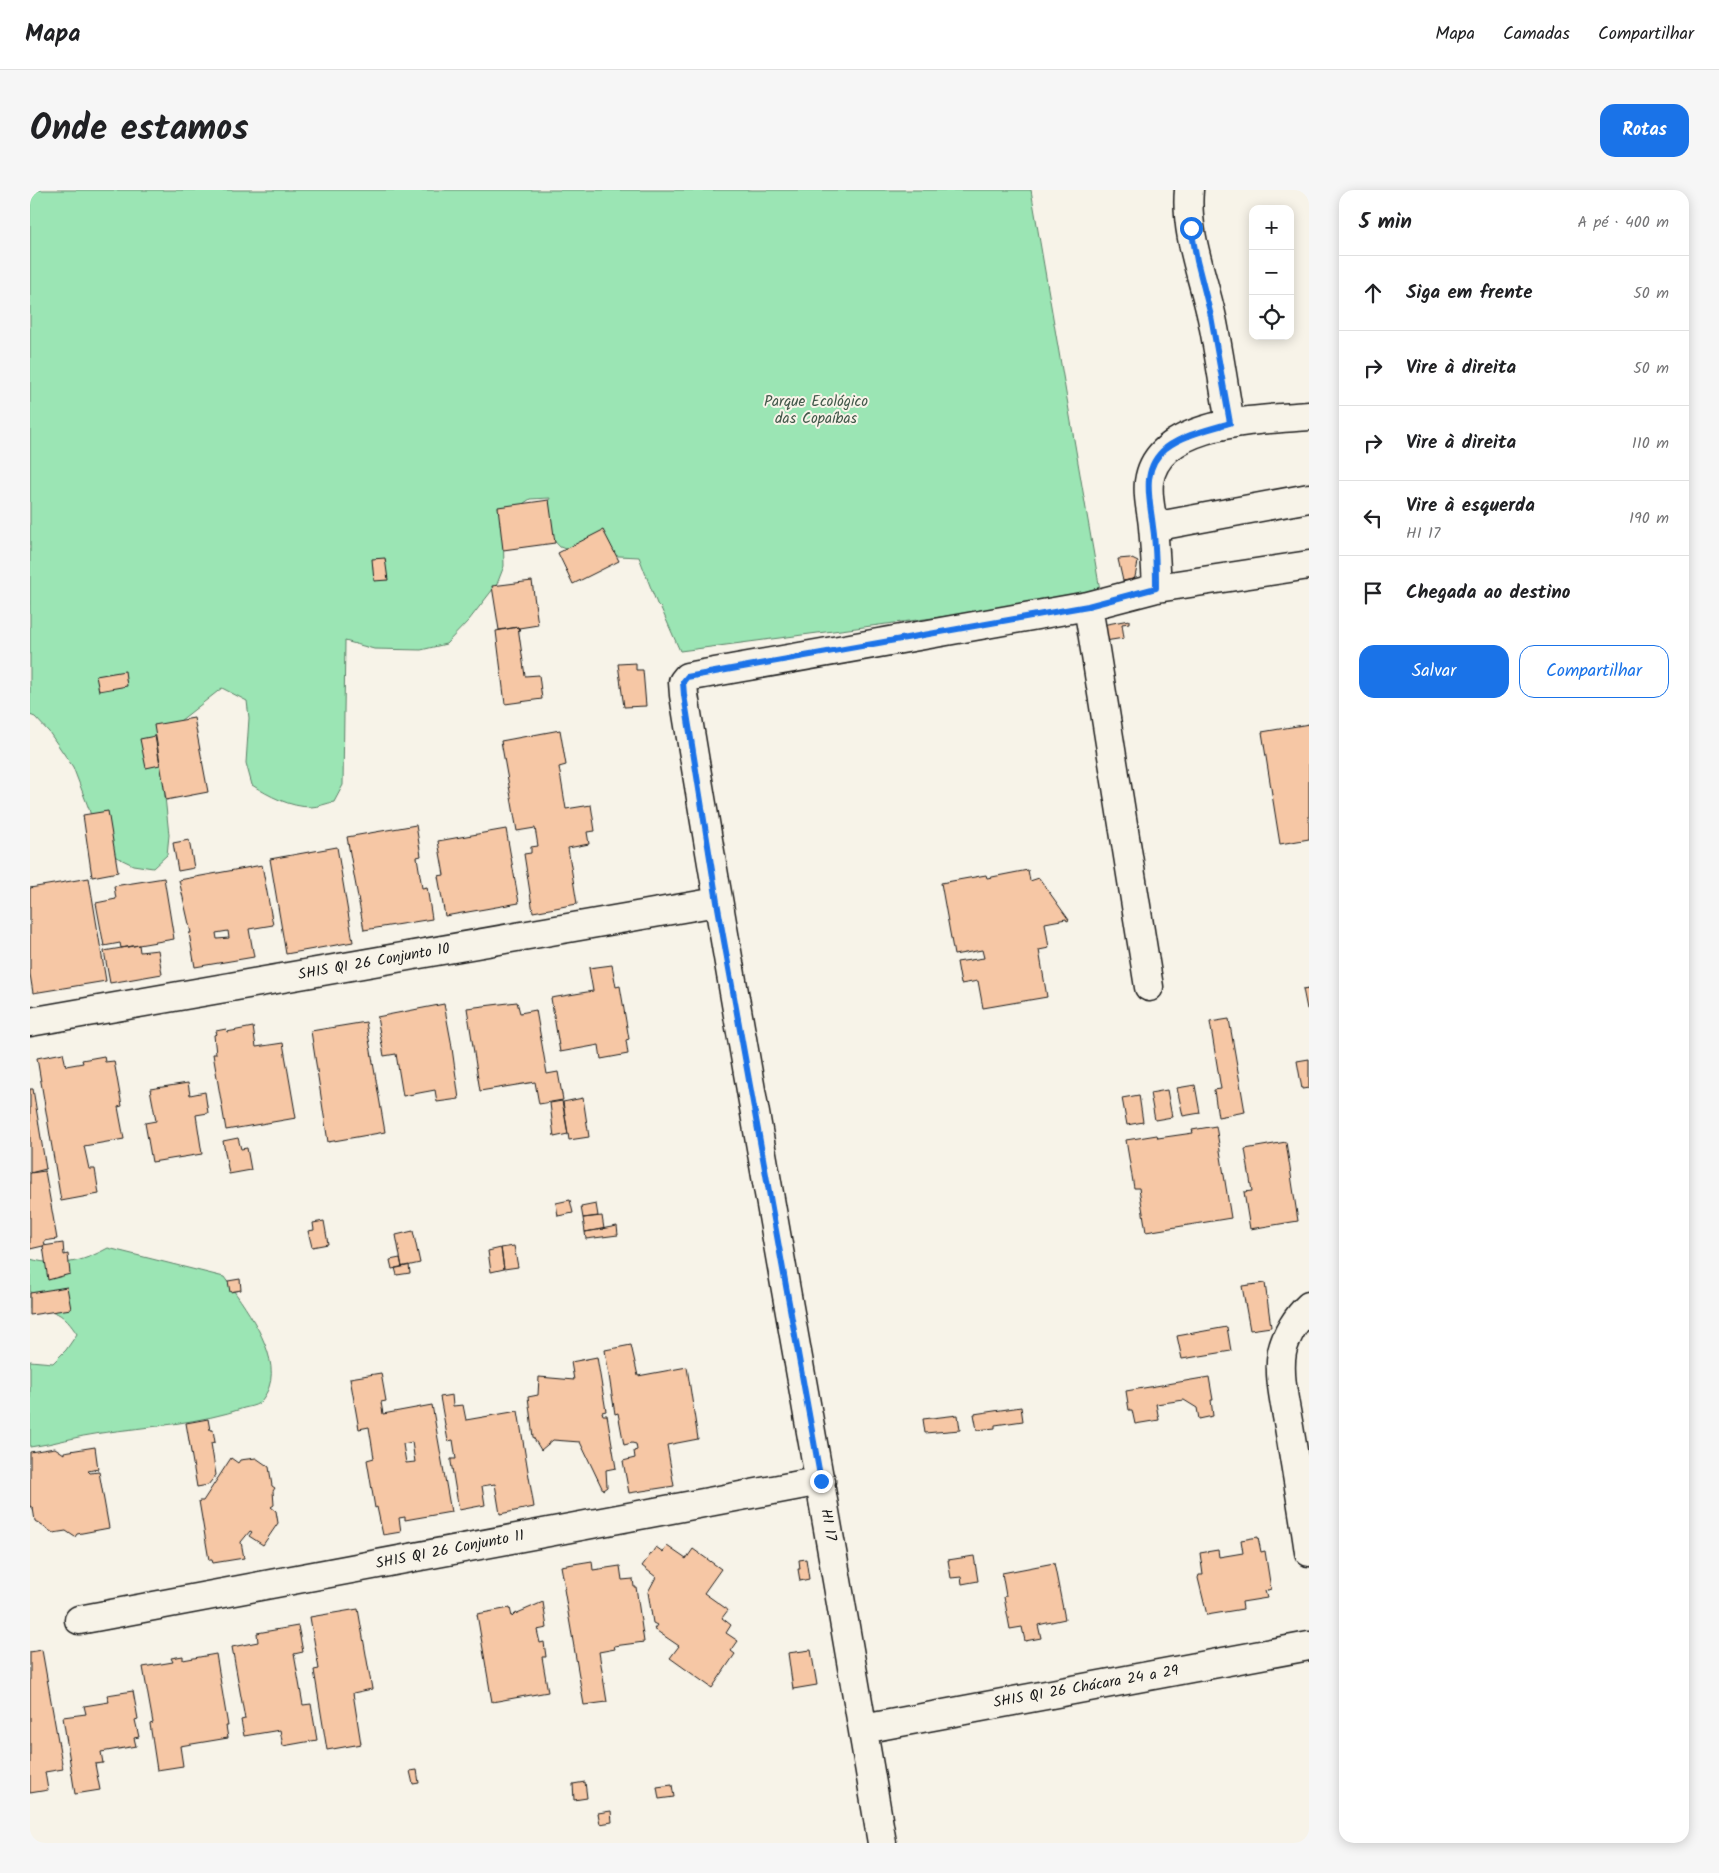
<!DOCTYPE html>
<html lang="pt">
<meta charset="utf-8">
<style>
:root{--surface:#fff;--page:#f6f6f6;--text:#202124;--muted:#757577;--line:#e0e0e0;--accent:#1a73e8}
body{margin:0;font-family:Kalam,sans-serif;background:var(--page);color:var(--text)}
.controls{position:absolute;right:15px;top:15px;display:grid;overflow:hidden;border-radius:10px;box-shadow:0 2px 12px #0003}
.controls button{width:45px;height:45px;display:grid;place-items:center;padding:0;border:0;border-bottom:1px solid var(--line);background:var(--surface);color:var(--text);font:25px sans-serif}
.stop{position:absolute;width:15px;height:15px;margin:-11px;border:4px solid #1a73e8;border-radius:50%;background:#fff}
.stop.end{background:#1a73e8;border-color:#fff;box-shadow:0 1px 5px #0008}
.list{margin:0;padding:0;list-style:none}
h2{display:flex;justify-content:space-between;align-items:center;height:65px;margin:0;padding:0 20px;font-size:21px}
h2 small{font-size:16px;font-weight:400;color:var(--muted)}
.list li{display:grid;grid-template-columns:32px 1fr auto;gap:15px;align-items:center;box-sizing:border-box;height:75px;padding:0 20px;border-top:1px solid var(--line)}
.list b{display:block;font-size:19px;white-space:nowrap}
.list p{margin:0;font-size:16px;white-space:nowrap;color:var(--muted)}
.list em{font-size:16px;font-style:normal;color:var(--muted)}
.actions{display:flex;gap:10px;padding:15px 20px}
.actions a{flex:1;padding:11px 0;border:1px solid var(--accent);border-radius:15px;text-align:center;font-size:18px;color:var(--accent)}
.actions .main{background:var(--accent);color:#fff}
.icon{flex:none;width:28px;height:28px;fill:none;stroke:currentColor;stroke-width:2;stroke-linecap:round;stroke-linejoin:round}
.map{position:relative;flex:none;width:1279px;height:1653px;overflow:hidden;border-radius:15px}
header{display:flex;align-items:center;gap:30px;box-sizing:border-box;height:70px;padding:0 25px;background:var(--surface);border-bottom:1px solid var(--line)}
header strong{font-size:24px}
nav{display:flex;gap:28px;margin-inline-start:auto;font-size:18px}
.intro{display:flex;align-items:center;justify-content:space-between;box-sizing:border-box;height:120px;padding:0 30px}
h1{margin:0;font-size:35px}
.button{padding:12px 22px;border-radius:15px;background:var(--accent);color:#fff;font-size:18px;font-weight:700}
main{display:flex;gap:30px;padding:0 30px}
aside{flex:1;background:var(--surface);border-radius:15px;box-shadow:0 2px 12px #0003}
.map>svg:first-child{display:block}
.green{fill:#9be5b4;stroke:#5c8068}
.building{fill:#f6c7a5;stroke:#1c1c1c;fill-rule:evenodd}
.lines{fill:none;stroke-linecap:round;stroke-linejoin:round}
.street-casing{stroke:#1c1c1c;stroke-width:31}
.street{stroke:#f7f3e8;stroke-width:28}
.route{stroke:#1a73e8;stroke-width:6}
.labels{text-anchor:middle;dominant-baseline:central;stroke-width:4;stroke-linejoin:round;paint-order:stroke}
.park-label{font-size:15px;fill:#42584a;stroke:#f7f3e8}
.street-label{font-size:15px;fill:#1c1c1c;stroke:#f7f3e8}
</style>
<header>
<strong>Mapa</strong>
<nav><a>Mapa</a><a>Camadas</a><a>Compartilhar</a></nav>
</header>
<div class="intro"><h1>Onde estamos</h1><a class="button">Rotas</a></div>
<main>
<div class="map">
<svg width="1279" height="1653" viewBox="0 0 1279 1653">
<rect width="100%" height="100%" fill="#f7f3e8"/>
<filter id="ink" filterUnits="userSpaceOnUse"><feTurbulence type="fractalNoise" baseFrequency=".02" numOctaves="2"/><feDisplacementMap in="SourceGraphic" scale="10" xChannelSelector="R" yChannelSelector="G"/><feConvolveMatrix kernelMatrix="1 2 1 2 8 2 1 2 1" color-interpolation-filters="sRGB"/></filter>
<g filter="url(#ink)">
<path class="green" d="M0,0h1001l70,406 -421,55 -19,-43 -4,-4 -18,-47 -60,-3 -19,-7 -13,-14v-17l3,-18 -20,1 -19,13 -8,18 1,36 -7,18 -28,36 -23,24 -25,6 -47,-1 -29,-8 -2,144 -9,17c-7,1 -16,5 -23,5 -21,0 -42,-11 -59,-22l-6,-22 3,-45 -2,-17 -25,-13 -51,40 -9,40 7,67 -2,20 -14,13 -20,-3 -21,-10 -15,-18 -8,-28 -16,-42 -24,-35 -14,-15 -5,-2z
M78,1058l116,29c19,27 57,76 45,110 -1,4 -7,14 -10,16 -4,3 -11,4 -15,5 -42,15 -98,19 -143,25 -24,3 -47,11 -71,14v-86l23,2 13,-13 11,-16c-13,-20 -23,-26 -47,-25v-50c31,8 50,4 78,-11z"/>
<path class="building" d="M519,310l6,43 -52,7 -5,-43z
M573,340l16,31 -46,23 -15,-31z
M355,368l3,22 -14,1 -2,-22z
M1100,368l8,4 -3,15 -1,2 -11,2 -5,-22z
M502,391l6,44 -19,3 1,3 -2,-4 -19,3 -7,-44z
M1099,430v3l-7,1 2,14 -19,3 -3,-16z
M488,437l7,49 14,-1 3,24 -37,5 -9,-73z
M606,473v7h7l3,36 -22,1 -6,-43z
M95,481l2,15 -28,5 -3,-15z
M164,528l14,74 -42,8 -12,-75z
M1279,534v115l-29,5 -18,-112z
M530,540l6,35 -7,2 7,42 25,-4 4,26 -8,1 2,12 -21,4 9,56 -44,8 -9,-58 7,-1v-6l7,-1 -3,-18 -18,3 -16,-90z
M125,546l5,29 -14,3 -6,-29z
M78,621l10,61 -26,5 -9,-62z
M386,635l5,31 -4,1 5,31 5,-1 5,32 -68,11 -17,-93z
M476,639l13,74 -74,13 -7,-40 6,-1 -6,-34z
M159,650l5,28 -16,3 -5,-28z
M307,657l16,95 -67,12 -16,-95z
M232,675l11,60 -24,4 5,28 -59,10 -6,-34h2l-12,-53zM198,741l1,7 -12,1 -1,-6z
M998,680l2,11 9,-3 30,42 -2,1 -1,-2 -21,4 4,25 -10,2 8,47 -64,11 -5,-27 -17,3 -4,-22 27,-4 -2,-8 -28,5 -13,-72 45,-8 1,3z
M59,688l17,103 -73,12 -3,-19v-86z
M134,688l10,61 -53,9 -1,-5 -16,3 -8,-43 20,-4 -2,-13z
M109,755l1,7 18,-2 4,24 -52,9 -6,-32z
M582,775l4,22 4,-1 9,53 -3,1 2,14 -27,5 -2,-14 -39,7 -9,-54 42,-7 -4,-23z
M1279,798v21h-2l-4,-20z
M487,812l3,11 16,-3 11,64 11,-2 5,28 -24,4 -4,-22 -55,9 -13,-83z
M414,814l7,37 8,58 -22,3 -2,-12 -32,6 -7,-42 -12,2 -7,-39z
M1199,829l16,93 -27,5 -4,-27 7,-1 -11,-67z
M336,832l19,110 -57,10 -17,-111z
M223,837l3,20 27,-4 13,75 -70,12 -13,-76h3l-2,-19 3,-1 -1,-3 10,-2 1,3z
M33,863l3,13 17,-3 -1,-3 22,-4 1,6 9,-1 8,45 -4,1 6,32 -40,7 5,23h6l4,25 -38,7 -24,-143z
M1279,869v29l-7,1 -5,-28z
M158,893l2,12 15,-3 3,21 -12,2 6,39 -50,8 -7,-39 11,-2 -6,-32z
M1165,895l5,28 -17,3 -6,-28z
M0,899h3l13,80 -16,4z
M1137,900l5,27 -17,3 -5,-27z
M1109,905l4,27 -16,3 -5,-27z
M553,908l6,39 -20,3 -6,-38z
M532,911l6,33 -14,3 -4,-34z
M1186,936l15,92 -85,14 -7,-44h-5l-8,-48 31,-5 1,3 35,-5 -1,-3z
M208,948l3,11 6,-1 4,22 -22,4 -6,-33z
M1256,952l12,79 -48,8 -6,-37 8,-1 -7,-42z
M15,981l12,68 -13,2 1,4 -2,1 -13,3v-76z
M540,1010l3,13 -15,3 -2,-13z
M566,1014l2,12 -15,2 -2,-11z
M572,1026l2,13 -19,3 -2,-14z
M294,1031l4,23 -16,3 -4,-16 6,-1 -1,-7z
M587,1036l1,9 -32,4 -1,-7z
M383,1041l7,32 -18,4 -6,-32z
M33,1053l1,12 4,-1 2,20 -22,6 -5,-34z
M484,1056l4,21 -14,2 -3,-21z
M471,1058l3,21 -13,3 -3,-21z
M370,1068l2,9 -10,2 -2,-9z
M379,1075l1,8 -13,2 -2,-7z
M210,1089l1,11 -11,2 -2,-11z
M1235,1093l6,44 -21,3 -8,-44z
M37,1097l4,22 -41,6v-22z
M1197,1137l4,24 -49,8 -5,-23z
M601,1155l7,31 49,-9 11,72 -31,6 7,41 -45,7 -6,-32 12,-3 -1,-7 3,-1 -1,-6 -4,-1 -8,2 -6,-32 -3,1 -10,-64z
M567,1167l9,54 -4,1 1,3h4l9,53 -10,2 1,17 -4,3 -23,-48 -27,-2 -12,10 -8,-13 -5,-40 10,-2 1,-18 35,3 -3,-18z
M351,1183l5,28 -5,1 2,12 49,-9 19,107 -46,8v-3l-6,1 2,14 -18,3 -6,-28 -2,1 -8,-48 7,-2 -5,-31 -10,2 -9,-51zM382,1252l3,20 -9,1 -3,-19z
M1179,1187l4,23h-2l2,16 -14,3 -2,-11 -13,-8 -28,4 3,16 -24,4 -3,-14h-3l-3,-19z
M422,1205l1,11 10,-1 3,15 52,-9 16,96 -34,7 -5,-30 -13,2 3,19 -26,5 -8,-48v-3h5l-3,-19 -5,1 -8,-44z
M991,1217l2,14 -28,4v3l-18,2 -3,-16z
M928,1225l2,15 -35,3 -2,-14z
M178,1229l2,11h3l2,12 -4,1 5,32 -8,10 -11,2 -11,-64z
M65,1257l3,22 -10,2 2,2 9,-1 10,56 -32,6 -2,3 -9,-6 -13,2 -18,-12 -2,-13 -3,-2v-54l25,-4 9,6v-2z
M201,1268l7,5 2,-3 16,-2 13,9 3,19 3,2 -2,3 1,14 -3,2 5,4 2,12 -15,22 -14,-9 3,-4 -2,-1 -9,11 3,16 -31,5 -1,-3h-3l-10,-59h4z
M1228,1347l3,15 4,-1 6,38 -6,2 2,7 -25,4 1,7 -36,6 -9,-37 1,-3h4l-3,-22 18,-3 1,7 24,-4 -2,-13z
M637,1356l19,13 7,-10 28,20 -17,24 24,17 -6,8 9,7 -5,8 12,8 -7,10 4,3 -23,34 -42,-30 9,-12 -25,-17 3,-4 -4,-2 -5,-31 8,-15 -14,-11 14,-19 7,5z
M944,1366l4,25 -16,3 -1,-7 -10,1 -3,-18z
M776,1369l3,20 -9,2 -2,-12h2l-1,-9z
M562,1371l1,9 27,-4 2,14 11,-1 1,8h2l8,55 -30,4 1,3 -16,3 8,50 -23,3 -20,-116 1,-1 -4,-22z
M1024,1373l11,56 -27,6 3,13 -16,3 -3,-14 -12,2 -6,-32 2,-1 -4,-23z
M513,1412l4,26 -10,2 3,13 4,-1 2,15h-4l6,35 -56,10 -15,-88 33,-6 2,9 3,-3z
M328,1419l14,80 -19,4 8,51 -34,6 -13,-80 5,-1 -9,-52z
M268,1436l5,26 -9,2 9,51 8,-1 6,36 -34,6 -3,-16 -36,6 -3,-16 4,-1 -13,-72 26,-5 -1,-9z
M12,1460l21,119 -18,3 3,18 -18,3v-141z
M781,1460l6,35 -24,4 -5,-36z
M186,1464l12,72h-2l2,12 -48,8 3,20 -26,4 -7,-46 3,-1 -10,-56 30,-5 -2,-4 12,-2v4z
M103,1501l5,28 -3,1 4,17 -5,1 2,8 -35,6 2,11 -8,1 5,26 -25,4 -12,-77 23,-3 -2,-8 25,-4 -2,-7z
M387,1580l2,13 -6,1 -3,-13z
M555,1592l2,16 -13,2 -1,-16z
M642,1595l2,12 -15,2 -2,-12z
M581,1621l1,11 -12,2 -2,-11z"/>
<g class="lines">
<g class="street-casing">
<path id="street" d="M1159,0c-4,44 14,86 23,128 7,34 12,70 18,105
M1123,337l156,-29
M1127,398c-1,-20 -2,-40 -4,-61 -1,-15 -6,-29 -4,-45 8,-62 113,-62 160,-66
M1058,416l61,381
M0,832l687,-120
M1279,1116c-12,11 -23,29 -27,46 -4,23 3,52 7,75 7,42 14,83 20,125
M49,1430l742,-139
M833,1539l446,-83
M852,1653c-64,-383 -136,-765 -198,-1148l-1,-13 4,-5 50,-9 351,-62 69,-18 152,-23"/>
</g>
<use href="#street" class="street"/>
</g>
</g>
<g class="lines" filter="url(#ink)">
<path class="route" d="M791,1291l-104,-579 -33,-207 -1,-13 4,-5 50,-9 351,-62 68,-18c0,-20 0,-41 -3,-61 -3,-28 -13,-58 13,-79 17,-13 44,-19 64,-25l-19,-107 -14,-55 -6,-33"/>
</g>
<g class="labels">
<g class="park-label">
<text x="786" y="212">Parque Ecológico<tspan x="786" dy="17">das Copaíbas</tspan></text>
</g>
<g class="street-label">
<text transform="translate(344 772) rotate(-10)">SHIS QI 26 Conjunto 10</text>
<text transform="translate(798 1335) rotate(80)">HI 17</text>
<text transform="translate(420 1360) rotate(-11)">SHIS QI 26 Conjunto 11</text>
<text transform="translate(1056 1497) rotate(-10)">SHIS QI 26 Chácara 24 a 29</text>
</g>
</g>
</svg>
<div class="controls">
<button>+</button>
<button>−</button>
<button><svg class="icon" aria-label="locate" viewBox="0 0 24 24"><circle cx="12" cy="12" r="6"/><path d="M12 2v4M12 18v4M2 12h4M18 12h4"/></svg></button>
</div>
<div class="stop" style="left:1161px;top:38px"></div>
<div class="stop end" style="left:791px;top:1291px"></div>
</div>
<aside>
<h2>5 min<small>A pé · 400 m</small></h2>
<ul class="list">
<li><svg class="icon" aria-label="ahead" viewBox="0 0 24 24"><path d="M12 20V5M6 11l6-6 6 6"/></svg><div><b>Siga em frente</b></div><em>50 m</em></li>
<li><svg class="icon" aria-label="right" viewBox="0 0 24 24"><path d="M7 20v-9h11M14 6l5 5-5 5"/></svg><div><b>Vire à direita</b></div><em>50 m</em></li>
<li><svg class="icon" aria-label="right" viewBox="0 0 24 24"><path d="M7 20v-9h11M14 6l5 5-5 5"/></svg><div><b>Vire à direita</b></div><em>110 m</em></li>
<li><svg class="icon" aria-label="left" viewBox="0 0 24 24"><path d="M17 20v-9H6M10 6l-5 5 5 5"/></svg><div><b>Vire à esquerda</b><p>HI 17</p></div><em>190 m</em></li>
<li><svg class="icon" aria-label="arrive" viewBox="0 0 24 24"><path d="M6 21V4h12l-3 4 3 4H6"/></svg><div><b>Chegada ao destino</b></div></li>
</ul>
<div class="actions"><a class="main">Salvar</a><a>Compartilhar</a></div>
</aside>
</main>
